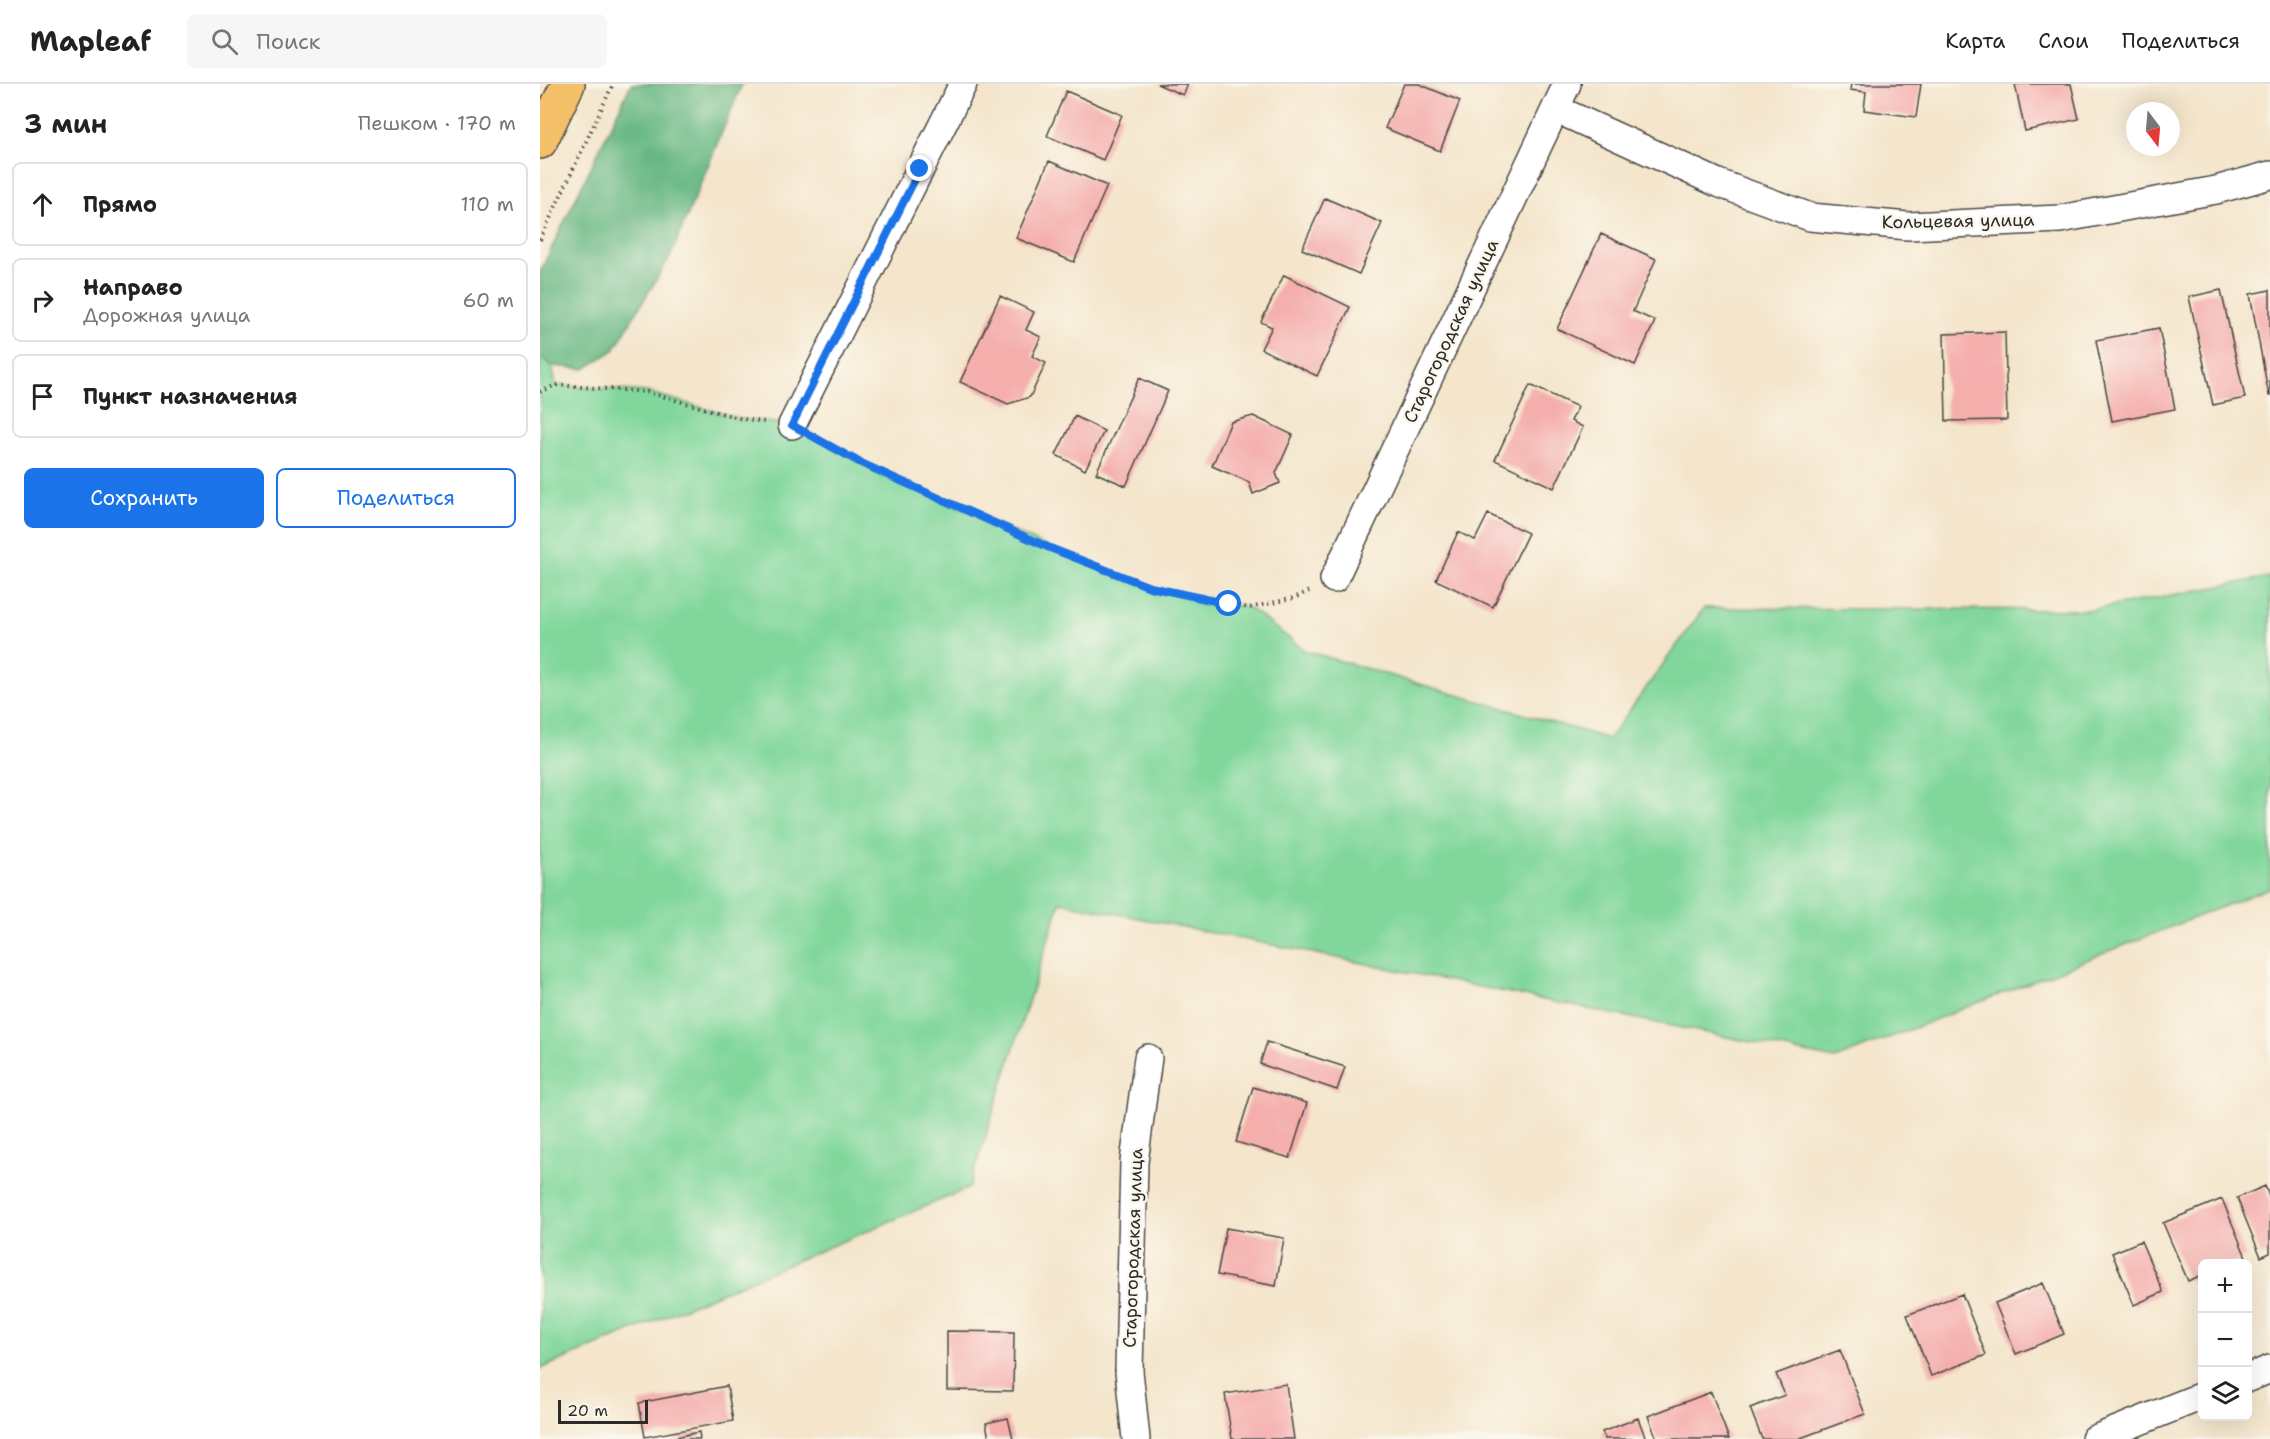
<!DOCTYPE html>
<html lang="ru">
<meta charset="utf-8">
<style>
:root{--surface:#fff;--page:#f6f6f6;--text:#222;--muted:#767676;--line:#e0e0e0;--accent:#1a73e8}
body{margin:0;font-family:"Shantell Sans",sans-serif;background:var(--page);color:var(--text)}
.controls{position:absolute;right:18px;bottom:18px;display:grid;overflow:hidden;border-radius:9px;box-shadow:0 6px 24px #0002}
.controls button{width:54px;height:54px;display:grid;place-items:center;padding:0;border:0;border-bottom:2px solid var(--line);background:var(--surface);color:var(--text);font:30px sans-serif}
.compass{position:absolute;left:1586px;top:18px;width:54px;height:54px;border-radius:50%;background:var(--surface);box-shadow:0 6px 24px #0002;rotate:164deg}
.scale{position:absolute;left:18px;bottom:15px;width:90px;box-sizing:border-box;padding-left:6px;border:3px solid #2b2b2b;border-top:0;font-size:16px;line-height:21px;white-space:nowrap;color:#2b2b2b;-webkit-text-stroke:4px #fbf7ec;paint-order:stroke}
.stop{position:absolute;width:18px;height:18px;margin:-14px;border:4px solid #1a73e8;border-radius:50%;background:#fff}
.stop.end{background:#1a73e8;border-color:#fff;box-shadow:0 2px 6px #0008}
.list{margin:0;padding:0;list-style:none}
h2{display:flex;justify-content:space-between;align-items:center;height:78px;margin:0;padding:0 24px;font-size:26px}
h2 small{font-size:20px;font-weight:400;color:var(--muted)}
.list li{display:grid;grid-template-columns:39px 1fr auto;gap:18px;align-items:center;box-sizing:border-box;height:84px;margin:0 12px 12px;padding:0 12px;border:2px solid var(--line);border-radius:9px}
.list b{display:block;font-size:22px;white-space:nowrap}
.list p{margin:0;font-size:20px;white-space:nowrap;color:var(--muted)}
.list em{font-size:20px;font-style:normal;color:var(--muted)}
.actions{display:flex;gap:12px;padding:18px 24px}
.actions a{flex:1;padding:14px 0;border:2px solid var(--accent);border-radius:9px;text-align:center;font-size:21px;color:var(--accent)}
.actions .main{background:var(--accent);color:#fff}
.icon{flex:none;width:33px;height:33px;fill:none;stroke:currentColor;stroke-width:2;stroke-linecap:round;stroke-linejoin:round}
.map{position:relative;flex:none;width:1730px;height:1355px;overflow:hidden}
header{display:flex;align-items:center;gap:36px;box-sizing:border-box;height:84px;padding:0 30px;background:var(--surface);border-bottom:2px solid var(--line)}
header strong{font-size:28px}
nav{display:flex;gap:33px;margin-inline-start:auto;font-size:21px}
.search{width:420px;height:54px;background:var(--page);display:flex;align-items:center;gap:15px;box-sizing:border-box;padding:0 21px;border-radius:9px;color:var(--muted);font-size:22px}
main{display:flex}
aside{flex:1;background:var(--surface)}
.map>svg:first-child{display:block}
.green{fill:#81d79b;stroke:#568163;stroke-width:1.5}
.forest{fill:#68b883;stroke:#4a7257;stroke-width:1.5}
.building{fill:#f4afad}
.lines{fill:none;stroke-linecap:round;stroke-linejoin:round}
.street-casing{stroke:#494743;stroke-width:30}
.primary-casing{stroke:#494743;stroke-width:36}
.path{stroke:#494743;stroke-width:4;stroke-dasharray:1.5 4.5;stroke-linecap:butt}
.street{stroke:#fff;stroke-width:27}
.primary{stroke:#f4c16b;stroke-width:33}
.route{stroke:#1a73e8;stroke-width:8}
.labels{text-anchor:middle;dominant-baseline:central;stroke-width:5;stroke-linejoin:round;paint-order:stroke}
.street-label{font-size:18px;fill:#2b2b2b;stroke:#fbf7ec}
</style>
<header>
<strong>Mapleaf</strong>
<div class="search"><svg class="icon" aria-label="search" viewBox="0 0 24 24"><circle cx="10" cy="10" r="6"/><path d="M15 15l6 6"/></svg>Поиск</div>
<nav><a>Карта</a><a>Слои</a><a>Поделиться</a></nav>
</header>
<main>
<aside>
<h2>3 мин<small>Пешком · 170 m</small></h2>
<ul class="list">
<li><svg class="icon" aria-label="ahead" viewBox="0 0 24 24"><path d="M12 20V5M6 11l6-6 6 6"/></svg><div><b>Прямо</b></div><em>110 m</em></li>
<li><svg class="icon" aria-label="right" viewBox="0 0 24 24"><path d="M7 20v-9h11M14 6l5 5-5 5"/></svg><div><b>Направо</b><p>Дорожная улица</p></div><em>60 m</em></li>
<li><svg class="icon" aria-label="arrive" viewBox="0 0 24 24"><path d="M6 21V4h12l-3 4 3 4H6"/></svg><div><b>Пункт назначения</b></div></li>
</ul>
<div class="actions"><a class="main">Сохранить</a><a>Поделиться</a></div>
</aside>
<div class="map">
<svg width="1730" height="1355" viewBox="0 0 1730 1355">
<rect width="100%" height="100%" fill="#fbf7ec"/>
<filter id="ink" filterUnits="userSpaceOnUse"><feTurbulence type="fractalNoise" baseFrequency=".0167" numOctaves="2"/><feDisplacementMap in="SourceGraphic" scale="12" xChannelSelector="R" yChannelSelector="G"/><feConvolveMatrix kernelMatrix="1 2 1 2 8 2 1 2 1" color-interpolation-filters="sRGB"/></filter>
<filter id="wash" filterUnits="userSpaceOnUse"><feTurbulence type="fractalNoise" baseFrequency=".008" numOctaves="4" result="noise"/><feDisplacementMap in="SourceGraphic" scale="24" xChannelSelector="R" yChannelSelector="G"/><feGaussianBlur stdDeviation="1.35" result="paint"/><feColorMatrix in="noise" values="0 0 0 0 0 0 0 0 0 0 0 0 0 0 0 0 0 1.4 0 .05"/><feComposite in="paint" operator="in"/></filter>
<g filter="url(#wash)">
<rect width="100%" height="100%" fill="#f4e5cb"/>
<path class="green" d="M0,272l12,10 4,19 91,7 95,27 50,6 69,38 189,85 100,39 99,21 57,43 303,88 95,-131 387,2 179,-33v311l-435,171 -775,-157 -91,286 -429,181z"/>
<path class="forest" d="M91,0h111l-71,171 -57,95 -29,19 -33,-3 -12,-10v-84z"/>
<g id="blocks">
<path class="building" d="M617,0h31l-5,11z
M864,0h15l41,17 -20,50 -55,-23z
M1311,0h70l-5,33 -52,-7 2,-18 -16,-2z
M1475,0h56l8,35 -54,12z
M526,7l56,24 -19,45 -56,-24z
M509,77l58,25 -33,76 -58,-24z
M785,114l57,25 -23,51 -57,-25z
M1061,150l55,25 -23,52 22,10 -20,44 -78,-36z
M744,191l66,32 -33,69 -56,-27 11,-22 -11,-5z
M1681,206l24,108 -32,7 -24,-108z
M1730,206v106h-1l-19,-102z
M460,212l34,16 -8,18 15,7 -9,19 14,7 -16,34 -22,7 -48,-22z
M1619,244l16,81 -63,12 -16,-81z
M1465,248l2,88 -61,1 -2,-87z
M599,294l29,13 -42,95 -30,-13z
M990,301l48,22 -7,14 12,6 -29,61 -59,-28z
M535,332l29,15 -19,39 -29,-15z
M713,332l40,19 -17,38 4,10 -27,11 -4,-12 -37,-16 19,-44z
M948,430l40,19 -35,74 -57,-27 22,-48 17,8z
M727,958l78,25 -8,23 -77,-26z
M713,1003l54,16 -17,55 -54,-16z
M1725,1102l5,13v54l-9,4 -24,-59z
M1682,1115l24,58 -16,7h-28v11l-14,6 -25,-58z
M686,1144l58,10 -8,48 -59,-11z
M1601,1157l22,51 -29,13 -22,-52z
M1503,1199l21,51 -48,20 -21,-51z
M1422,1210l24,61 -55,21 -24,-61z
M407,1247l67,1 -1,59 -66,-1z
M1300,1266l25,64 -67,25h-36l-12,-31 35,-13 -9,-21z
M746,1300l8,55h-62l-7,-45z
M187,1302l6,35 -88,16 -6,-34z
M1171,1308l18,47h-72l-9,-23z
M468,1334l5,21h-24l-3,-16z
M1098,1334l8,21h-41l-3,-7z
M159,1348l1,7h-28l-1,-1z"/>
</g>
</g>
<g filter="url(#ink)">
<use href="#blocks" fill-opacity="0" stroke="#494743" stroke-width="1.5"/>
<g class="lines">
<g class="street-casing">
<path id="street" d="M1016,25l162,74 92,34 98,9 152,-7 156,-29 54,-15
M252,341l171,-341
M794,495l233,-495
M1708,1294l22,-9
M596,1355l-7,-68 5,-209 14,-104
M1555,1355l107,-43"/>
</g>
<g class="primary-casing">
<path id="primary" d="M0,58l28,-58"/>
</g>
<path class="path" d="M0,156l73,-156
M0,308l16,-7 91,7 95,27 23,3
M276,355l45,24 189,85 100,39 99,21 45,-10 15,-7"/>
<use href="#street" class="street"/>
<use href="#primary" class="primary"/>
</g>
</g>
<g class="lines" filter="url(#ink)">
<path class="route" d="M380,85l-128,256 69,38 189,85 100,39 79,17"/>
</g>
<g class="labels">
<g class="street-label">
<text transform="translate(1418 137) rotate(-1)">Кольцевая улица</text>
<text transform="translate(911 247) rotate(-65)">Старогородская улица</text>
<text transform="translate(593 1164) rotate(-88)">Старогородская улица</text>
</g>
</g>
</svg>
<div class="controls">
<button>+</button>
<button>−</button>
<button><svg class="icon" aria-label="layers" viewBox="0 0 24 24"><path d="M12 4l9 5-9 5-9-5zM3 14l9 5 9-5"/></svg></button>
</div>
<svg class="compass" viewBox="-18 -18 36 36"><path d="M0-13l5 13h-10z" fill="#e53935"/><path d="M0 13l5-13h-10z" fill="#767676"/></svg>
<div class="scale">20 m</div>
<div class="stop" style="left:689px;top:520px"></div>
<div class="stop end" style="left:380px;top:85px"></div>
</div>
</main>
